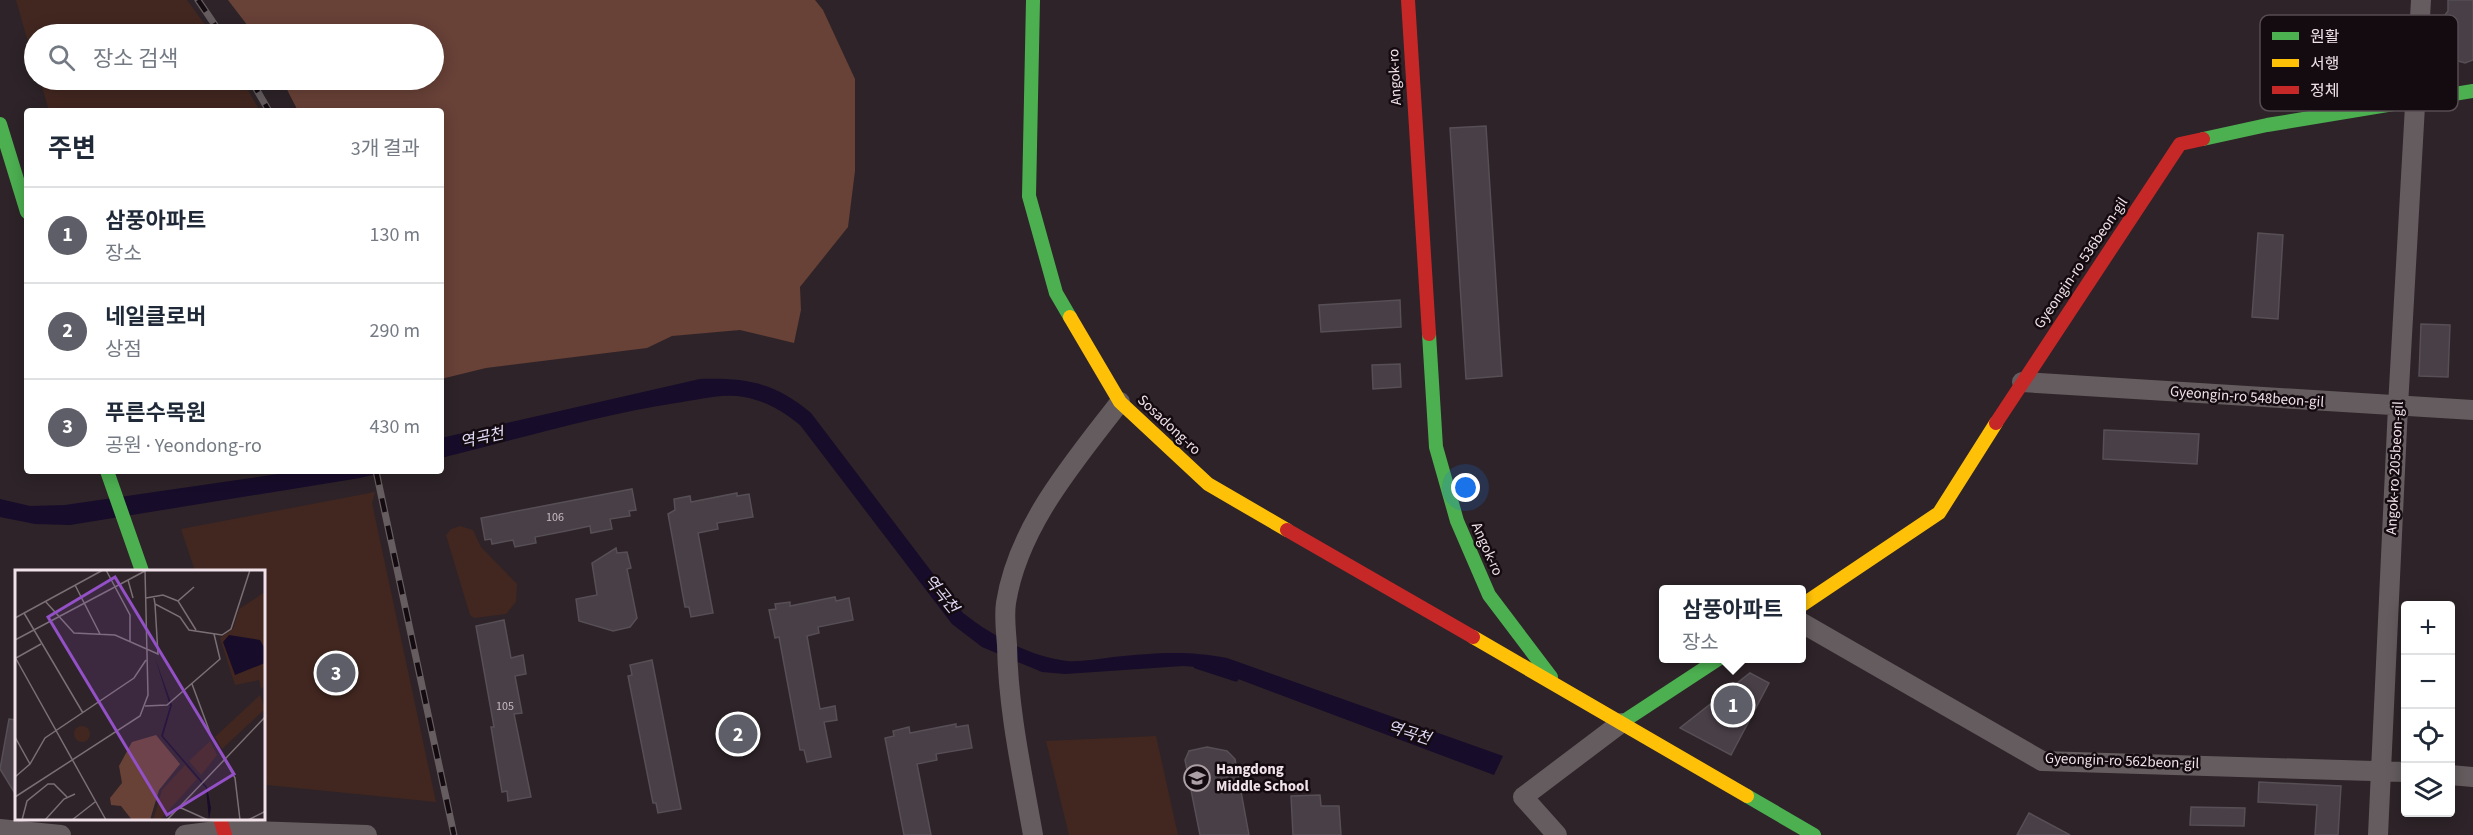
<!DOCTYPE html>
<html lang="ko">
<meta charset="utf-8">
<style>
:root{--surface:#fff;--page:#f2f2f3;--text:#1f2937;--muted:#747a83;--line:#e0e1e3;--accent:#5e5e68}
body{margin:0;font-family:"Source Sans 3","Noto Sans KR",sans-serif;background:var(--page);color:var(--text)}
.controls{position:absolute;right:18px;bottom:18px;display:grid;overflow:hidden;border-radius:6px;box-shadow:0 3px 15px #0003}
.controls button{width:54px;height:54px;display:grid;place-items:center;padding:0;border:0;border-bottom:2px solid var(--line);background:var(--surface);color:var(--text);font:30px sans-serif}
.you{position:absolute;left:1466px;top:488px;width:21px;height:21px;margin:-15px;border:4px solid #fff;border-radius:50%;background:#1a73e8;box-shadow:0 0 0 9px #1a73e833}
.badge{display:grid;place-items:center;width:39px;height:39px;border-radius:50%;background:var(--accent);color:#fff;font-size:20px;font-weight:700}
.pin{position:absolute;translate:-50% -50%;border:3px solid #fff;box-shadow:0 2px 6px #0006}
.popup{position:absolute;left:1659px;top:585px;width:147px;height:78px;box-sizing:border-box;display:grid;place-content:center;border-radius:6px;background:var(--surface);filter:drop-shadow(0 2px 4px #0005);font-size:20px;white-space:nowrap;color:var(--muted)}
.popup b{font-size:22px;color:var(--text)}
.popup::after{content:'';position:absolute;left:50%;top:100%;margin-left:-12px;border:12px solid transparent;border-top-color:var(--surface)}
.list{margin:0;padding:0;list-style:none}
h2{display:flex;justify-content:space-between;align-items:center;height:78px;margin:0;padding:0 24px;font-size:26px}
h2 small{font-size:20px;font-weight:400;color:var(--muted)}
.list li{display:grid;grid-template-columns:39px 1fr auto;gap:18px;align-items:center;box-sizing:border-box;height:96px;padding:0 24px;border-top:2px solid var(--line)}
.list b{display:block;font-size:22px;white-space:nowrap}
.list p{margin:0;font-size:20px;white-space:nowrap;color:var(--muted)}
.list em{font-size:20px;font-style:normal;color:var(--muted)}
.icon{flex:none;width:33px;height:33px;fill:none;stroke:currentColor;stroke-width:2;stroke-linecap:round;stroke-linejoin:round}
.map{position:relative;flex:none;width:2473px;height:835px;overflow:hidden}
.search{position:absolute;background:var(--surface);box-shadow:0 3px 15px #0003;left:24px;top:24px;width:420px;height:66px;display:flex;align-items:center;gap:15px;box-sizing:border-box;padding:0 21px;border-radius:33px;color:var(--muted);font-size:22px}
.panel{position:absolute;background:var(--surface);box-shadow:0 3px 15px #0003;left:24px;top:108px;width:420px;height:366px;border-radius:6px}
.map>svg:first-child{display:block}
.green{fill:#422720}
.forest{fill:#684137}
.water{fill:#170c2a}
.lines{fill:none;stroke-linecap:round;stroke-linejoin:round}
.stream{stroke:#170c2a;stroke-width:5}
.building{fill:#493f47;stroke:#564f55;stroke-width:1.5}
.street{stroke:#645c5e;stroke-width:20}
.fast{stroke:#4caf50;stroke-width:14}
.slow{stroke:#ffc107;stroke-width:14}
.jam{stroke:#c62828;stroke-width:14}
.rail-casing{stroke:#655d60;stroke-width:7}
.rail{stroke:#140b10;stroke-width:4.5;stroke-dasharray:14;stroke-linecap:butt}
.labels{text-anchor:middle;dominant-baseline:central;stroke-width:5;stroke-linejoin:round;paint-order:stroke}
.number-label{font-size:12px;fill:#c7b9c0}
.street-label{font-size:15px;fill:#f1e2e9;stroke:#140b10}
.poi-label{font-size:15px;font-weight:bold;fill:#f1e2e9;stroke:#140b10;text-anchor:start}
.water-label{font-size:16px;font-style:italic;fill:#e0daf5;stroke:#140b10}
.inset-road{fill:none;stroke:#7b6f75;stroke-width:1.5}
.view{fill:#9350c7;fill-opacity:0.15;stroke:#9350c7;stroke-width:3}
.inset-edge{fill:none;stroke:#f1e2e9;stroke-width:3}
.key{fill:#140b10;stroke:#564c51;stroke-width:1.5}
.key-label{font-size:16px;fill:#f1e2e9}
</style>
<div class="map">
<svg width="2473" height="835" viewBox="0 0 2473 835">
<rect width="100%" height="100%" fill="#2d2328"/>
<path class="green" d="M16,0h171l25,34h-178v29z
M40,80h202l18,31h-211z
M375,492l-3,11 64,299 -169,-17 -3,-10v-204h-69l-14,-42z
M460,526l13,4 8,17 36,37 -1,18 -10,12 -32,4 -4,-3 -24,-80 5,-6z
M1156,736l22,99h-109l-23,-94z"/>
<path class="forest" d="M228,0h587l8,10 32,69v92l-7,56 -48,60 1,23 -7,33 -54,-13 -68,6 -25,12 -161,20 -45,11v-268h-143l-16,-31h152v-46h-180z"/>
<path class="water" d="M700,379c47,-1 74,3 111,34l152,200c28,22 67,44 104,48 14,1 31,-2 46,-4 41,-4 73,-7 114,1l276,98 -9,19 -285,-107 -26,-2 -118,8 -23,-2 -60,-25 -30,-23 -152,-199c-17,-14 -34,-24 -56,-28 -22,-4 -46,3 -68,6 -79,12 -157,36 -235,55v-20z
M299,471h90l-29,7 -290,47 -35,-1 -35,-7v-18l30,7 35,-1z"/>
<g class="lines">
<path class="stream" d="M1196,666l40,13"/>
</g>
<path class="building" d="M2448,0h25v60l-8,3 -17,-5 -9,-10 -1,-24 10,-13z
M2380,29l22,1 -2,35 -6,10 -69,12 -4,-24 45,-6 -1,-4 14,-2z
M1486,126l16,250 -36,3 -16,-251z
M2258,233l25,2 -5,84 -26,-2z
M1400,300l1,27 -80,5 -2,-27z
M2421,324l29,1 -2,52 -29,-1z
M1400,364l1,23 -28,2 -1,-24z
M2104,430l95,4 -2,30 -94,-5z
M632,489l4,21 -7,1 1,5 -20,3 2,10 -21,4 -1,-7 -24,5 -31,6 1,6 -21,4 -2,-7 -21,4 -1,-5 -6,1 -4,-22z
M737,493v3l12,-2 4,23 -36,6 1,6 -20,4 15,80 -22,4 -2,-10h-4l-17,-93 7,-4 -1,-11 16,-3 1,6z
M616,548l1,5 10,-1 4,16 -4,1 10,49 -7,9 -17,4 -34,-10 -3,-22 21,-4 -5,-32z
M835,597l1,4 13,-3 4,22 -35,7 1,6 -12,3 13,73 15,-3 2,14 -13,2 7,35 -24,5 -3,-12h-4l-21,-113 -4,1 -6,-28 7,-1 -1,-5 15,-2v4z
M504,620l7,38 12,-3 3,19 -11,2 7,37 -8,1 17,83 -23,4 -1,-10 -5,1 -11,-65h3l-18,-101z
M652,660l29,149 -23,4 -2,-10h-3l-25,-127 4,-1 -2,-10z
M1750,673l19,10 -38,72 -51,-27z
M9,719l7,1v75l-16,-26z
M956,724v3l12,-2 4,23 -36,6 1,6 -20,4 14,71h-27l-19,-97 9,-2 -1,-5 16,-4 1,6z
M1207,747l20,4 8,8 14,76h-49l-15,-75 4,-9z
M2259,782l82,4 -3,49h-23l2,-30 -59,-3z
M1320,795l1,11h18l2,29h-48l-2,-39z
M2191,807l54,1 -1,18 -54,-1z
M2029,813l41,22h-53z"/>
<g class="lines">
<path class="street" d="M2022,382l451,28
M1802,623l240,138 364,11
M2450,775l23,2
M0,829l61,6
M185,835l39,-5 143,5
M1033,835c-11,-63 -25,-126 -26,-190 -1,-14 -3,-29 -1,-42 12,-77 68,-141 114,-201
M1557,835l-34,-38 98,-74
M2378,835l20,-429 23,-406"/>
<path class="fast" d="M1033,0l-4,196 27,97 14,24
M0,124l27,88
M2203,139l64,-14 206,-34
M1429,334l7,113 21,74 32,74 62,82
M107,471l35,100
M1621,723l99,-65
M1747,796l67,39"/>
<path class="slow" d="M1070,317l50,85 88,82 79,46
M1802,605l137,-92 57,-90
M1473,637l274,159"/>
<path class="jam" d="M1408,0l21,334
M1996,423l184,-279 23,-5
M1287,530l186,107
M220,818l5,17"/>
<g class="rail-casing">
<path id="rail" d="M198,0l23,34
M251,80l18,31
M376,471l78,364"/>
</g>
<use href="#rail" class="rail"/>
</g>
<defs>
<g id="school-ring" transform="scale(1.35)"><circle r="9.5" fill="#140b10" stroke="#ac9fa5" stroke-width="1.5"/><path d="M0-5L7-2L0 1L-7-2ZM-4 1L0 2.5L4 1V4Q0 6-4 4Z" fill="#ac9fa5"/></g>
</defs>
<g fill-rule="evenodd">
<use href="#school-ring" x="1197" y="778"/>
</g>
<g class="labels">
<g class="number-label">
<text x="555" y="517">106</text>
<text x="505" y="706">105</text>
</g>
<g class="street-label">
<text transform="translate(1395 77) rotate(-93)">Angok-ro</text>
<text transform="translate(2081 263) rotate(-56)">Gyeongin-ro 536beon-gil</text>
<text transform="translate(2247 397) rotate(4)">Gyeongin-ro 548beon-gil</text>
<text transform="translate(1169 425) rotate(43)">Sosadong-ro</text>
<text transform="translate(2395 468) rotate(-87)">Angok-ro 205beon-gil</text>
<text transform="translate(1487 549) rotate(66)">Angok-ro</text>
<text transform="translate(2122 761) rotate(2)">Gyeongin-ro 562beon-gil</text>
</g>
<g class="poi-label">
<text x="1216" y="769">Hangdong<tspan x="1216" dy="17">Middle School</tspan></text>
</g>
<g class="water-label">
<text transform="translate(482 438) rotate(-13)">역곡천</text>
<text transform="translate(941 594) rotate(51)">역곡천</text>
<text transform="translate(1409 733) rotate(17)">역곡천</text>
</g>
</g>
<g transform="translate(15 570)">
<rect width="250" height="250" fill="#2d2328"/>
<path d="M250,22v94l-4,3 -2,-9 -24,5 -15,-47 13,-9 6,-20zM245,125l5,14 -43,40 -7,-12zM59 164a8 8 0 1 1 16 0a8 8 0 1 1-16 0ZM195,171l7,14 -16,20 -12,-14zM170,195l12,14 -37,41h-7l9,-30z" fill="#422720"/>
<path d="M141,165l24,29 -21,26 -9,30h-18l-11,-14 -10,-1 -1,-7 12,-15 -3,-17 13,-24z" fill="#684137"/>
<path d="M214,65l31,5 5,9v14l-30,12 -12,-33zM140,88l17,47 -9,31 44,51 4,21 -2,12 -3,-32 -45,-52 9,-30z" fill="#170c2a"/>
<path class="inset-road" d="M91,0l24,45v27M113,10l5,18M60,15l25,49M179,17l-16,14 18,29M131,28l17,-3 15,6M139,28l1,6 25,13 9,13 33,5 9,-6 19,-59M30,31l29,32 41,2 43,19 -3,-50M9,43l59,100M0,48l88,-48M0,70l130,-69M0,87l91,163M1,88l25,-14M177,114l20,54 23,40 5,42M130,136l22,-1 53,-46 -6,-25M0,167l15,27M0,207l15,-13 15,-26 89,-60 12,-18M0,227l125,-81 8,-21 -3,-125M164,237l29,13M7,250l5,-19 21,-17h6l13,13M30,250l19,-21 11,-5M57,250l23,-18M152,250l99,-104M233,250l18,-9"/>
<path class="view" d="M100,7l119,197 -67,41 -119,-198z"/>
<rect width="250" height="250" class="inset-edge"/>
</g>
<rect x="2260" y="15" width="198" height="96" rx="9" class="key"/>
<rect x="2272" y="32" width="27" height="8" fill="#4caf50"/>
<rect x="2272" y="59" width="27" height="8" fill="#ffc107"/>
<rect x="2272" y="86" width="27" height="8" fill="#c62828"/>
<g class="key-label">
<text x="2310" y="42">원활</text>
<text x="2310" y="69">서행</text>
<text x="2310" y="96">정체</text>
</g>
</svg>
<div class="controls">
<button>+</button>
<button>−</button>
<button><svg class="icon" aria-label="locate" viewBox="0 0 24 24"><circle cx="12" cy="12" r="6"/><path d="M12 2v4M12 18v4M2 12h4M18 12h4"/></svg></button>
<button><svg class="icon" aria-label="layers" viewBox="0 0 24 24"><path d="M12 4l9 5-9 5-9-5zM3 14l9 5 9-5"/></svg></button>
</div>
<div class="you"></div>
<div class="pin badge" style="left:1733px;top:705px">1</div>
<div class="popup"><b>삼풍아파트</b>장소</div>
<div class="pin badge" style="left:738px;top:734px">2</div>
<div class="pin badge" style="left:336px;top:673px">3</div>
<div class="search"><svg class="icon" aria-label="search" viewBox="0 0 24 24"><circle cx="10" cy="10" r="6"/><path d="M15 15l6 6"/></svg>장소 검색</div>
<section class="panel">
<h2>주변<small>3개 결과</small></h2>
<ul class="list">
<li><span class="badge">1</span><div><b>삼풍아파트</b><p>장소</p></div><em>130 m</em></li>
<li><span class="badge">2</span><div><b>네일클로버</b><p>상점</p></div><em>290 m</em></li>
<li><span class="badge">3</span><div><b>푸른수목원</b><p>공원 · Yeondong-ro</p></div><em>430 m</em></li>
</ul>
</section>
</div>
